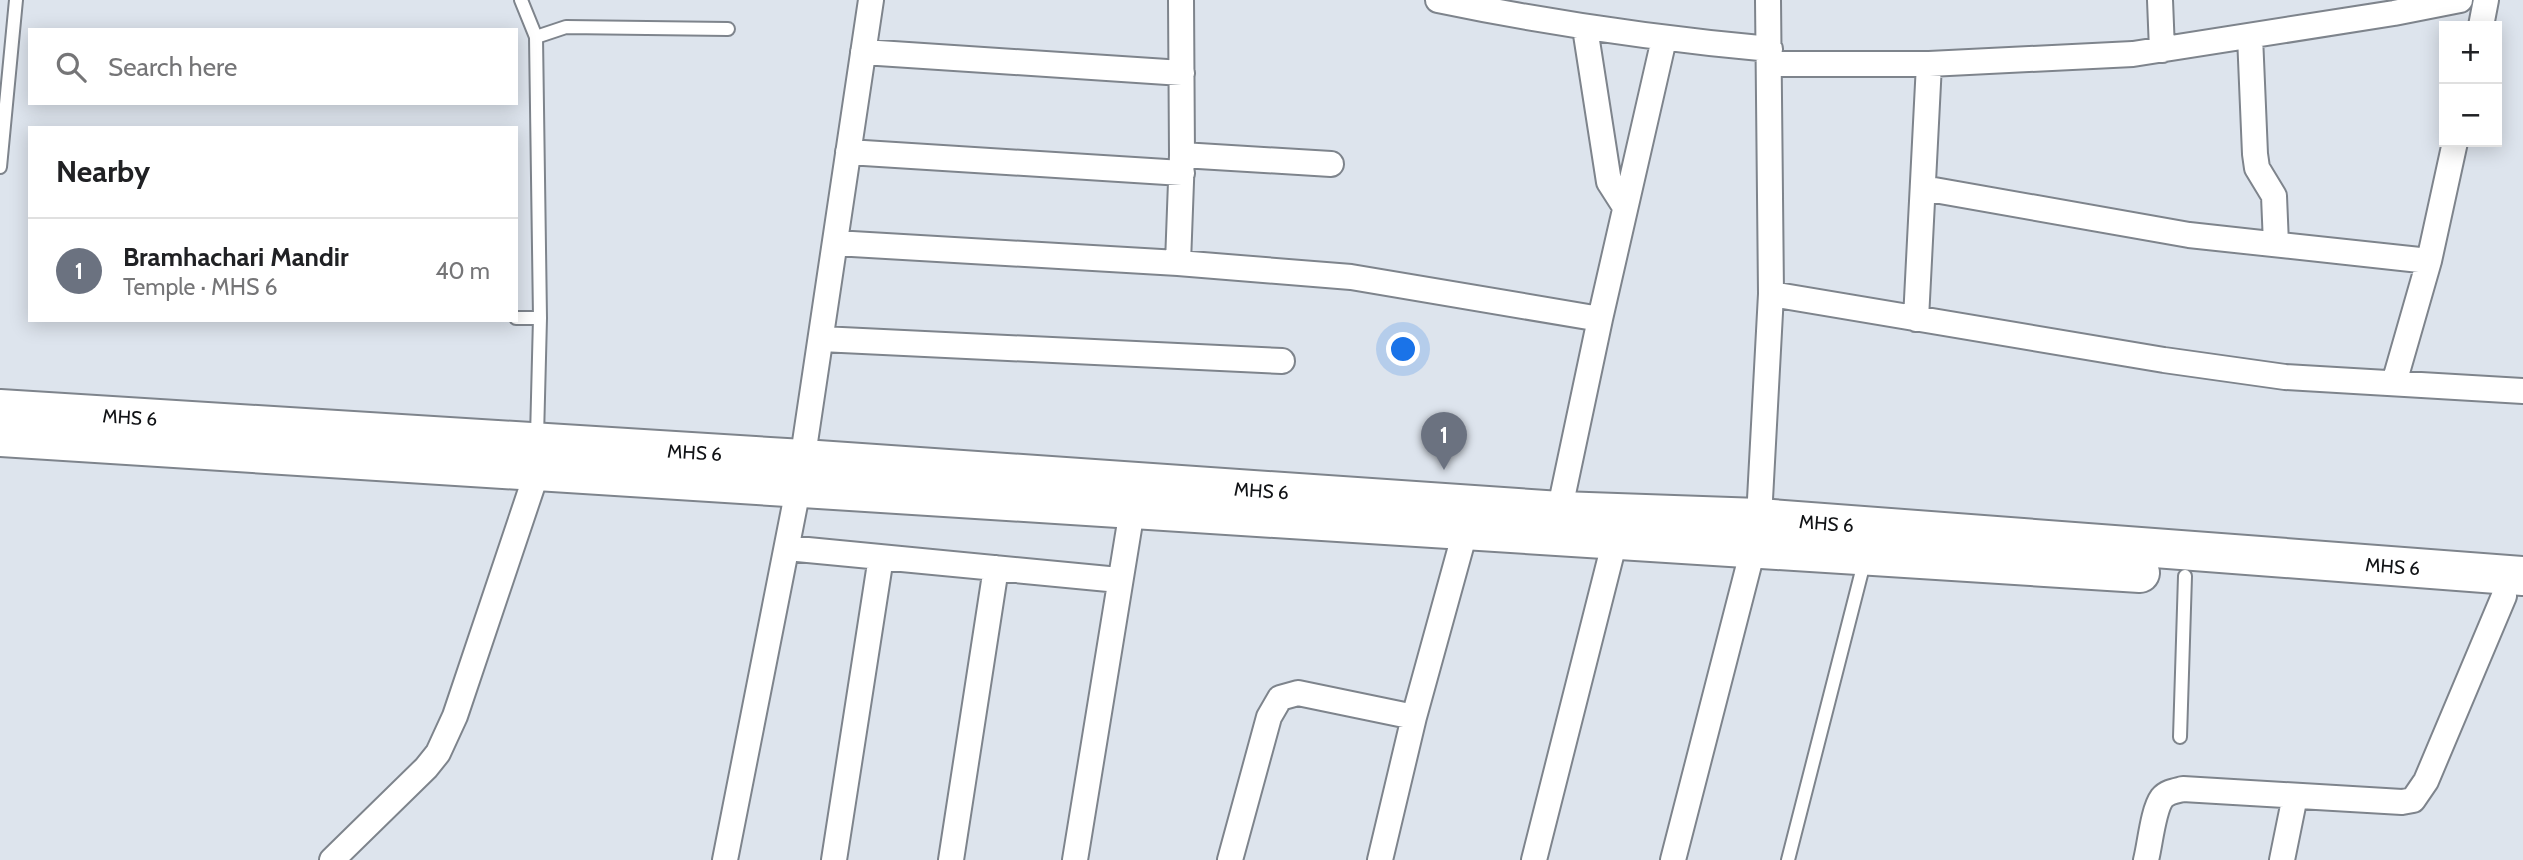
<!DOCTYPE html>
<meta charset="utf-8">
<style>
:root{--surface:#fff;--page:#f2f2f2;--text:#202124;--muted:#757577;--line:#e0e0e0;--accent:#7c3aed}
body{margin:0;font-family:Cabin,sans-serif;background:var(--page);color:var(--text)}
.controls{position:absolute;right:21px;top:21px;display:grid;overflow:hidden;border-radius:0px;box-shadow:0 4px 18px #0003}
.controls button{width:63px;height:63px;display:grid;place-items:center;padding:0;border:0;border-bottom:2px solid var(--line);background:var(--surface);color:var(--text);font:35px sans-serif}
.you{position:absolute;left:1404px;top:350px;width:24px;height:24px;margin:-18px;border:5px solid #fff;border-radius:50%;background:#1a73e8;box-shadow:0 0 0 10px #1a73e833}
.badge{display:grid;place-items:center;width:46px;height:46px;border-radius:50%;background:var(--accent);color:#fff;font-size:23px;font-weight:700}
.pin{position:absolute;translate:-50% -58px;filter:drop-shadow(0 2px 4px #0008)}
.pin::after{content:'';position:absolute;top:37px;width:24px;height:21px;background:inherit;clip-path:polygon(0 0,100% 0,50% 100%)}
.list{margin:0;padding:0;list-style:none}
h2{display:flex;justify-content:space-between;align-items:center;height:91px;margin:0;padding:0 28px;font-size:30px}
h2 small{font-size:23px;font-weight:400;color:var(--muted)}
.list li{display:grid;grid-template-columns:46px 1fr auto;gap:21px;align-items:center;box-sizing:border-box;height:105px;padding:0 28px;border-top:2px solid var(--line)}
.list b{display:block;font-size:26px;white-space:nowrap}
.list p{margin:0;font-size:23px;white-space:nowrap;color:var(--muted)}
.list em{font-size:23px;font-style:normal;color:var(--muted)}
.icon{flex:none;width:38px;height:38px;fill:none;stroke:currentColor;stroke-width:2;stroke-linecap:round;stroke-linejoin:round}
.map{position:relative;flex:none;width:2523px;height:860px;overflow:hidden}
.search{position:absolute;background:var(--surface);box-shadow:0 4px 18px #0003;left:28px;top:28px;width:490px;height:77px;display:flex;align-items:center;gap:18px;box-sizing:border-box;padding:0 24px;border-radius:0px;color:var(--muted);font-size:26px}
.panel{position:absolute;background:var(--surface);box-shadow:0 4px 18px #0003;left:28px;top:126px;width:490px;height:196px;border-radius:0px}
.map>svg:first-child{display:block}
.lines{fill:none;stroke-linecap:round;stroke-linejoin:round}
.lane-casing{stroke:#7e848c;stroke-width:16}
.street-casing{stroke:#7e848c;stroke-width:28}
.primary-casing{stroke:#7e848c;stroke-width:42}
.lane{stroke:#fff;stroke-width:12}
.street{stroke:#fff;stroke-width:24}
.primary{stroke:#fff;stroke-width:38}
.labels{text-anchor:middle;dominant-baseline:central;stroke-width:6;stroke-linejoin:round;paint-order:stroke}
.street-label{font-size:19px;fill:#111316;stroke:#fff}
</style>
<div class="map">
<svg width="2523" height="860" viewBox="0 0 2523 860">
<rect width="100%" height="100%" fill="#dde4ed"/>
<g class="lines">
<g class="lane-casing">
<path id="lane" d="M521,0l15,37 4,281 -3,119
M536,37l30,-10 162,2
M0,167l16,-167
M516,318h24
M2180,737l5,-161
M1788,860l77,-301"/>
</g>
<g class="street-casing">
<path id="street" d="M1438,0c110,23 220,39 332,49
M2160,0l2,50
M2481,26l5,-26
M1585,28l24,154 16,25
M2250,36l5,118 2,14 17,28 2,48
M863,52l319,21
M1770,64h159l204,-10 261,-41 66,-13
M848,152l334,21
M1182,155l149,9
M1923,188l266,47 240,26
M835,243l343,20 173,14 249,42
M1178,263l4,-108 -1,-155
M1771,294l393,66 121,17 238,14
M1916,319l13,-255
M821,339l461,22
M2394,383l35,-122 26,-119
M1557,522l43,-203 64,-280
M787,548l332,32
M332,860l94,-92 12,-15 17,-37 82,-244
M725,860l73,-371 73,-489
M834,860l47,-303
M951,860l45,-292
M1075,860l57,-350
M1230,860l39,-143 11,-19 18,-5 116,24
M1380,860l34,-143 51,-185
M1534,860l81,-320
M1673,860l80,-311 6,-31 12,-224 -3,-294
M2146,860c4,-15 7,-50 16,-62 5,-6 13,-7 21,-9l219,13 11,-2 13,-19 78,-185
M2282,860l13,-64"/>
</g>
<g class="primary-casing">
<g id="primary">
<path id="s1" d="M0,409l803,50 757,52 199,7 764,58"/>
<path d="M0,437l2140,136"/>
</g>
</g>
<use href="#lane" class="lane"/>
<use href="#street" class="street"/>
<use href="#primary" class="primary"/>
</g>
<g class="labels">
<g class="street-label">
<text stroke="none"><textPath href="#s1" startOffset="130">MHS 6</textPath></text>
<text stroke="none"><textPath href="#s1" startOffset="696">MHS 6</textPath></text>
<text stroke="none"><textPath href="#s1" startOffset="1264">MHS 6</textPath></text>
<text stroke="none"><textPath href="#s1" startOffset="1830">MHS 6</textPath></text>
<text stroke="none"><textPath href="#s1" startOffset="2398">MHS 6</textPath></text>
</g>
</g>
</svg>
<div class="controls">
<button>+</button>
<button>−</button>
</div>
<div class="you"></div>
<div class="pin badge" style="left:1444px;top:470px;background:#6b7280">1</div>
<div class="search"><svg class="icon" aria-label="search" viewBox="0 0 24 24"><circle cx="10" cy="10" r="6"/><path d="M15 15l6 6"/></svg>Search here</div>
<section class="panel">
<h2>Nearby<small></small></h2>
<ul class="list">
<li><span class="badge" style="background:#6b7280">1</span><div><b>Bramhachari Mandir</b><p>Temple · MHS 6</p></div><em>40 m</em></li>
</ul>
</section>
</div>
